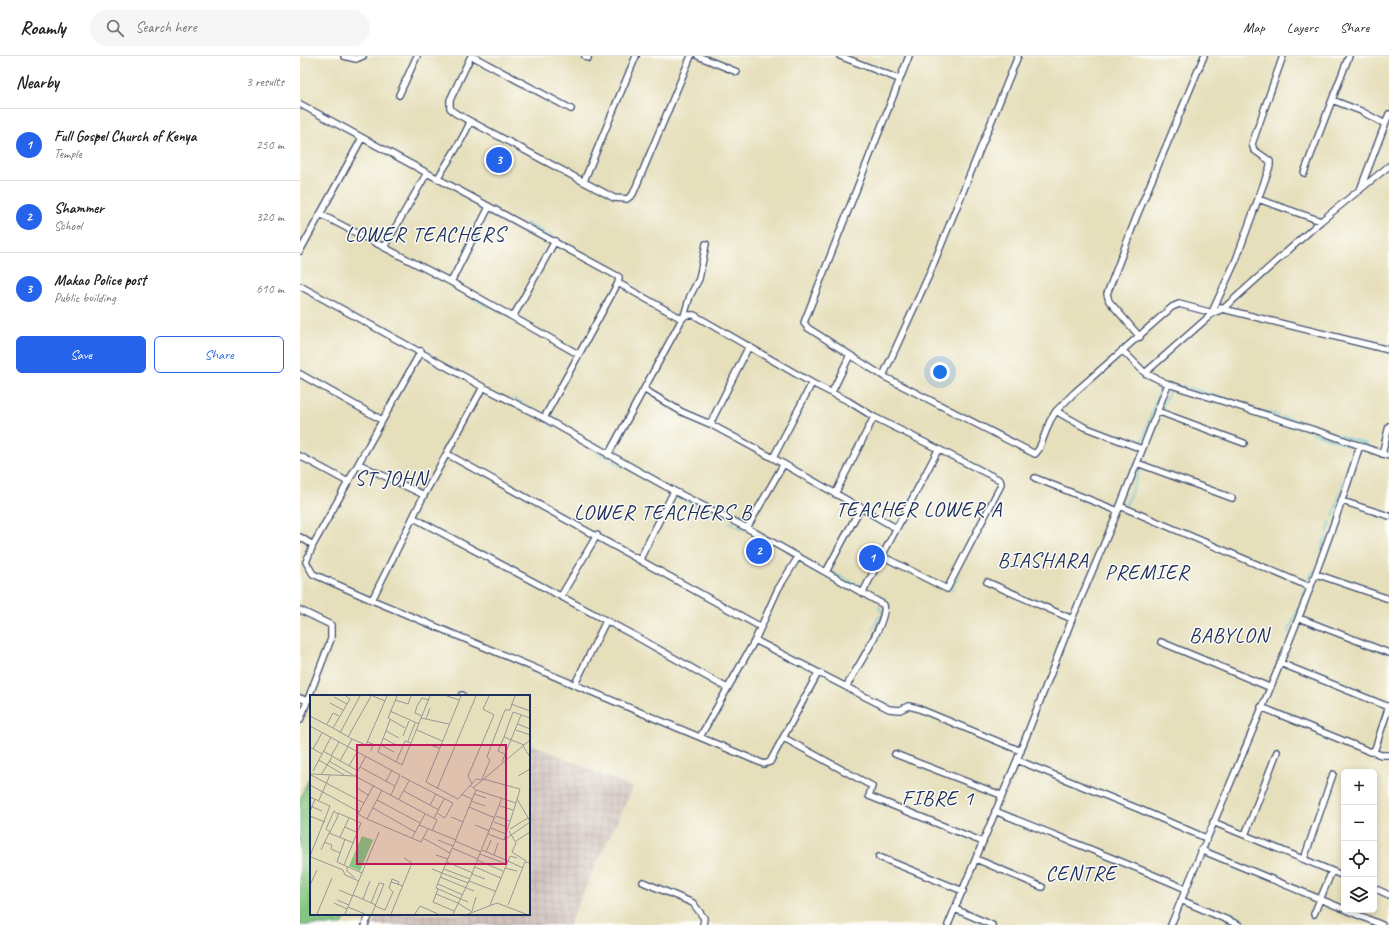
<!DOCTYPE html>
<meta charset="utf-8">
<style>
:root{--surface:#fff;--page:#f6f6f6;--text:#222;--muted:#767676;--line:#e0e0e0;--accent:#2563eb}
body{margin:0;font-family:Caveat,sans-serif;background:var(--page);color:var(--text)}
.controls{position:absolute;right:12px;bottom:12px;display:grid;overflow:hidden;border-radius:6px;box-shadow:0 2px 6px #0003}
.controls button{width:36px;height:36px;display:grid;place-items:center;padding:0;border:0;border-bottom:1px solid var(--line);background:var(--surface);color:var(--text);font:20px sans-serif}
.you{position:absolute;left:640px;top:316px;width:14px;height:14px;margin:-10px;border:3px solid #fff;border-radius:50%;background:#1a73e8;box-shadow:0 0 0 6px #1a73e833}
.badge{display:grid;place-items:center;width:26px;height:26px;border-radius:50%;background:var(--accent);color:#fff;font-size:13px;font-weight:700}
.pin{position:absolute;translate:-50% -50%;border:2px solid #fff;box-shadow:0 1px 4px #0006}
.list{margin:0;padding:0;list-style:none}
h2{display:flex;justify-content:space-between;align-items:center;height:52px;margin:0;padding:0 16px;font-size:17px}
h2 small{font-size:13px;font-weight:400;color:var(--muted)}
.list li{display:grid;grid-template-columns:26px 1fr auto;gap:12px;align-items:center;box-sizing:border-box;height:72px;padding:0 16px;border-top:1px solid var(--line)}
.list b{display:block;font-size:15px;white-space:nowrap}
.list p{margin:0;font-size:13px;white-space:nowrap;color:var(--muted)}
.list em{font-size:13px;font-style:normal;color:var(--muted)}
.actions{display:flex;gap:8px;padding:12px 16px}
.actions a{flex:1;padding:9px 0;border:1px solid var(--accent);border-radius:6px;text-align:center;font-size:14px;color:var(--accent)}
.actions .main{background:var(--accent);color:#fff}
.icon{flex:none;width:22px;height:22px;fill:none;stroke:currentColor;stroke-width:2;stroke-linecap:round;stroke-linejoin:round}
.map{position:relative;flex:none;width:1089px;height:869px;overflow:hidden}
header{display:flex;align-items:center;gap:24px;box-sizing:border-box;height:56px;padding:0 20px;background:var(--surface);border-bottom:1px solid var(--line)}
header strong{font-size:19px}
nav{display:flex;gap:22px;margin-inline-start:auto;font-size:14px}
.search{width:280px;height:36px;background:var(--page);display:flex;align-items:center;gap:10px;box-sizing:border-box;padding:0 14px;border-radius:22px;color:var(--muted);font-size:15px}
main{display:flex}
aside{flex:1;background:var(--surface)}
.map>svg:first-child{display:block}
.industrial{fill:url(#industrial-grid)}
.garden{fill:#84c780;stroke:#507b6f}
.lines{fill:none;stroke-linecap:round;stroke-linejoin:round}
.stream{stroke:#5cc7d6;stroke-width:1.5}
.minor-casing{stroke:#39496c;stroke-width:8}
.minor{stroke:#fff;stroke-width:5.5}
.labels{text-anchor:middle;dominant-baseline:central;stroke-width:3;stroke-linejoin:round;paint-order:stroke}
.quarter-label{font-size:21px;letter-spacing:1px;fill:#1b2f5e;stroke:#fdfcf7}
.inset-road{fill:none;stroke:#959996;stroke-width:1}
.view{fill:#c2185b;fill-opacity:0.15;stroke:#c2185b;stroke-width:2}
.inset-edge{fill:none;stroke:#1b2f5e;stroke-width:2}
</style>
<header>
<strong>Roamly</strong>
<div class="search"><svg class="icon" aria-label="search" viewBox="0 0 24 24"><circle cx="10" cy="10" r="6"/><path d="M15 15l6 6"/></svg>Search here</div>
<nav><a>Map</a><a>Layers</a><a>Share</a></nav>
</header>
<main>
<aside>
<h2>Nearby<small>3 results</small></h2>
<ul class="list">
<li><span class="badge">1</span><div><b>Full Gospel Church of Kenya</b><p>Temple</p></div><em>250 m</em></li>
<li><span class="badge">2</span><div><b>Shammer</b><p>School</p></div><em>320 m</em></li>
<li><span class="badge">3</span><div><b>Makao Police post</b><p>Public building</p></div><em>610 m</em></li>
</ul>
<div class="actions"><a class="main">Save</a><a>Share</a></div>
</aside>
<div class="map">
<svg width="1089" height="869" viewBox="0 0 1089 869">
<defs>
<pattern id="industrial-grid" width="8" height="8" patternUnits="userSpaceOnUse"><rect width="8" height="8" fill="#cfc0ba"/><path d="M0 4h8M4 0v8" fill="none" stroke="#b1a5a2"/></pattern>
</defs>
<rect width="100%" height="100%" fill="#fdfcf7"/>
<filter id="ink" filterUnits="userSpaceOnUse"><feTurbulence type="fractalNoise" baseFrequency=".025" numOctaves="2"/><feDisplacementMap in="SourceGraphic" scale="8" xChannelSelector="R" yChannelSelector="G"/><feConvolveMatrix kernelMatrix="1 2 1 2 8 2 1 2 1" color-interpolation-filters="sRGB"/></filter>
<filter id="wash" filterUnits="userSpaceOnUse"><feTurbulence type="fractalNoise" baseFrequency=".012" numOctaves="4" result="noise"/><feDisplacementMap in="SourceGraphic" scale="16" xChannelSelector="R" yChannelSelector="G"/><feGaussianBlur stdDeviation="0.9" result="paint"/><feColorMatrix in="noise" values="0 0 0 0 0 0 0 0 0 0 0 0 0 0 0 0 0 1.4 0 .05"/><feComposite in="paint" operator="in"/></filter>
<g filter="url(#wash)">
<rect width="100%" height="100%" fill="#e6dfbb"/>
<path class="industrial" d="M229,687l104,45 -43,89 -21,48h-196l4,-11h152z"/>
<path class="garden" d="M11,717v141h36l-5,11h-42v-126z"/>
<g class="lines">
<path class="stream" d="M227,167l18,11
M249,179l5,3
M256,183l16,9
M275,194l36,18
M316,214l5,4 2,4
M157,233l5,3
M166,238l23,13
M883,330l68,21
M883,336l5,1
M214,343l8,4
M229,351l13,7
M861,354l8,-18 2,-2 5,1
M966,356l12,3
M955,358l21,7
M249,361l6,4
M982,361l22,6
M980,366l16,5
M248,367l6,4
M1007,368l16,6
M854,376l5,-15
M1011,376l40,14
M1038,379l28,9
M841,389l20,-60
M288,390l6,4
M297,396l11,6
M311,396l13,8
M310,404l12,6
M843,404l9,-21
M325,411l10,6
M337,418l4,3
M343,422l27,15
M377,441l36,17
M826,449l14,-36
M817,451l17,-43
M1033,461l20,-66
M429,466l15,8
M1027,478l4,-12
M1021,494l5,-13
M499,504l17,10
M529,515l32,16 4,-4
M1019,516l29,-78
M1008,525l5,-10
M656,526l4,-9
M1014,531l3,-9
M569,535l16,9 3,5
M651,535l3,-6
M1003,539l2,-6
M579,551l3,5
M1003,560l9,-25
M573,572l7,-12
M988,577l11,-27"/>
</g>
</g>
<g filter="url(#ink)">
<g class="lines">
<g class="minor-casing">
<path id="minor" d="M44,0l12,3 7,-3
M171,0l-21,44v8l5,5 159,85 13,1 6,-5 58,-138
M172,0l99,53
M285,0l3,2
M398,0l39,16
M540,0l59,23
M609,0l-104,264 -1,3 4,5 75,48 152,78 4,-5 11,-28 6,-10 18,-18 98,-86 7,-3 34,9
M1049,0l-17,44 29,11 24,13
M99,39l18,-39
M0,48l319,173 -1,6 -74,135
M1004,117l28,-73
M138,122c11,-19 24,-36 32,-56
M284,125l52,-125
M1060,134l29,-76
M958,143l63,22
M20,158l131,68 127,72
M84,191l43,-74
M0,195l62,-113
M151,226l38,-75
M318,227l64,36
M0,230l183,101 61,31 130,73 73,37 137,77c4,16 -29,66 -38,82
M921,251l2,2 166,41
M912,256l24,-52 34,-94v-5l-16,-11 -2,-6 31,-88
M384,260l6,-20 9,-17 7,-35
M213,261l42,-76
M840,281l-31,-36 -2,-7 29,-76 68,-162
M822,294l23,23 23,11 159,50 62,22
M845,317l68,-60 10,-4 98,-88 68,-55
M0,318l82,46
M583,320l46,-101 89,-219
M183,331l-59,108 -52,105 392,164 6,-2 1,-2 47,-87
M345,334l37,22 28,12 63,34 123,70
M532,336l18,-37
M756,355l28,16 58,22
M857,355l87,32
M410,368l39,-78
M147,398l314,173
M1082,398l7,-28
M308,399l74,-136 4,-4h8l118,68 36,18 26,16 126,63 1,3 -1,4 -53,102 -65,-33
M0,400l48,26
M473,402l39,-75
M837,407l95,35
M59,408l65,31
M735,422l83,33
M535,438l39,-77
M1042,445l47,15
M820,450l190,81
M114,462l223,119 90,51
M447,472l36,-63
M0,481l13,8
M340,503l34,-68
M526,516l35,-65
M1016,518l73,25
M687,526l85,37
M563,536l75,-142
M261,540l36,-61
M72,544l-59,-26 -7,-12 7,-17 108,-194
M0,554l31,15v14l-31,81
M999,562l90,35
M455,584l134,69 11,1 8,-4 9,2 104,43
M861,586l108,45
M980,607l109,44
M275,628l31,-63
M162,640v-1
M0,642l7,3
M961,651l110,45 4,-3 14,-43
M400,681l55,-97 23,-51 20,-32
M484,682l88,48 -3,10 114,46
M1073,696l8,3h8
M595,698l106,41
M717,704l122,49 67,29
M695,755c63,26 128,50 191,78
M913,766l131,54
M945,779l32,-83
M901,794l143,59
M579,801l84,34
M676,803l66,28
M1004,803l29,-85
M343,826l50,21 11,15 -1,7
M1074,832l15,7
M881,844l58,25
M655,853l37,16
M1046,854l36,15
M1014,858l18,-43
M65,869l5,-11
M648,869l69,-165 55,-141 48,-113 48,-122
M871,869c65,-159 138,-316 189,-480"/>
</g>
<use href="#minor" class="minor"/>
</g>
</g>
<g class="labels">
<g class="quarter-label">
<text x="125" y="178">LOWER TEACHERS</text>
<text x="91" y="422">ST JOHN</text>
<text x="619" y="453">TEACHER LOWER A</text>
<text x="363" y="456">LOWER TEACHERS B</text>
<text x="743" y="504">BIASHARA</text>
<text x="847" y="516">PREMIER</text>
<text x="929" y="579">BABYLON</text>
<text x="638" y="742">FIBRE 1</text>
<text x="781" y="817">CENTRE</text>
</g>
</g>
<g transform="translate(10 639)">
<rect width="220" height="220" fill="#e6dfbb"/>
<path d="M52,141l11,4 -13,31 -11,-5z" fill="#84c780"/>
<path class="inset-road" d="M63,1l12,5M87,1l-9,22 17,10M137,1l12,4M151,1l-35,86 32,17 18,-20 6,1M24,2l13,7M85,5l13,4 3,-8M20,8l13,7M201,9l19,7M80,16l29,13M0,21l23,12 17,-29 -4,-3M112,21l-7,-3 2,-7 5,-8 7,2M111,23l5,1 4,-11M116,24l23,5M80,25l-12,32 24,13 28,-69M17,29l6,-11 6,3M208,29l12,5M0,31l90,49 -9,20M23,33l19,11 -12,22M107,35l25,11M206,35l14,5M76,36l13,7M30,38l20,-37M93,41l6,-15M38,42l23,-41M194,42l9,-25 17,6M73,43l13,7M42,44l14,6 21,-49M98,46l7,-18M57,47l6,2 -2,7M117,49l12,4M71,50l13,7M213,51l7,11M0,52l12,7M3,54l9,-16M13,56l35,20M195,59l-7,-3 6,-14 20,8M21,61l8,-14M9,65l25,15M19,66l24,14M86,67l9,-21 6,2M192,67l19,-47M39,71l8,-14M50,72l35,19M3,76l18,-34M1,79l44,2 11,-20M1,80l53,28M11,80l11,-18M45,81l82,44 -5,11M91,81l52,27 -8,15 -8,-5M208,81l12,-7M172,84l8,-19 -3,-3 4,-11 14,-36h5l5,-14M76,86l6,-11M162,89l-4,-8 26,-61 -11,-6 6,-13M0,90l49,27M160,90l6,5 40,13 4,-14 -37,-10M47,93l11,7M163,93l57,-48M127,94l39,-93M72,95l-15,29 54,23 7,-13M94,96l35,19M151,99l11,5M164,99l12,4M0,102l20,9 -20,50M89,104l10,-18M207,104l13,22M9,105l11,-25M67,105l43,23M161,106l14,5M120,110l6,-11M0,111l12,5M190,111l13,4M159,112l26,11M63,113l42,24M0,117l5,-13M28,118l23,10 -17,42M0,121l15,6M186,121l14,5M141,122l12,5M124,123l10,-19M57,124l-9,-5 16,-29M184,127l13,5M109,130l37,15M165,130l15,6M35,132l13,6M181,133l15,6M200,134l18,-11M199,136l7,12 -4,9 14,9M20,138v-1l7,-14 1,-4 -4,-3 -8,18 4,3M178,139l16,6 12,-37M30,142l9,-19M102,143l13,-24M113,143l27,15M35,144l-8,23 25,11M128,145l15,6M194,145l26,-18M145,146l26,11M206,146l14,-9M14,147l8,3 -1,4 9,4M142,153l26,11M11,155l8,-17 25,10M172,155l26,11 -18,44M176,157l5,-12M170,159l26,10M126,160l12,4M184,160l4,-12M1,162l32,13 2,5 14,6M167,165l26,11M198,166l15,7M198,166l2,-5 7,2M137,167l26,11M37,172v4l8,7M165,172l26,11M195,173l12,3M122,174l10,4 -6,15 32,14M134,174l26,10M162,179l13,5M130,182l34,14M159,186l26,10M81,187l12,4M158,188l-26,-10 34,-83M128,189l25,11M0,190l7,-15M128,194l-5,13 21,9M29,195l14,6M126,199l22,9M43,200l23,10M53,204l7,-18M27,205l12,5M24,208l13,6M61,208l8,-20 5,1 -12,30M148,208l14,9M198,210l17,-43 5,1M65,211l10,4 8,-18 -4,-4 3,-9 7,3 -1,3M38,212l17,7M162,216l4,-14M7,219l15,-36M35,219l34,-82M81,219l21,-51 -8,-5M105,219l5,-8 18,8M143,219l16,-33 33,-83M158,219l29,-11 29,11"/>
<path class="view" d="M47,50h149v119h-149z"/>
<rect width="220" height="220" class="inset-edge"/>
</g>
</svg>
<div class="controls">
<button>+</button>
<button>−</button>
<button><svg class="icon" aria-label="locate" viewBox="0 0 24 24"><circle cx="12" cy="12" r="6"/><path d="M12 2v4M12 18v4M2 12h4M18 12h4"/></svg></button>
<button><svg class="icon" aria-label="layers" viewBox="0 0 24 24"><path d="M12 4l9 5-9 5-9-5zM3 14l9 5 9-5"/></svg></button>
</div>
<div class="you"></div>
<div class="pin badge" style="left:572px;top:502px">1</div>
<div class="pin badge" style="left:459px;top:495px">2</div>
<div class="pin badge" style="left:199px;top:104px">3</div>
</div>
</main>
